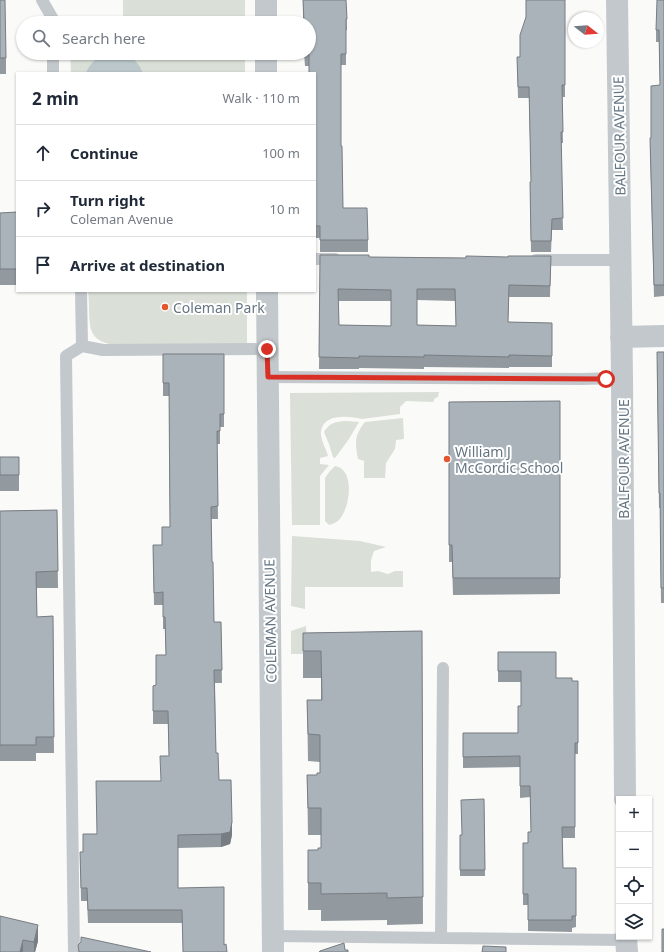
<!DOCTYPE html>
<meta charset="utf-8">
<style>
:root{--surface:#fff;--page:#f6f6f7;--text:#1f2937;--muted:#747a83;--line:#e0e1e3}
body{margin:0;font-family:"Noto Sans",sans-serif;background:var(--page);color:var(--text)}
.controls{position:absolute;right:12px;bottom:12px;display:grid;overflow:hidden;border-radius:0px;box-shadow:0 1px 3px #0004}
.controls button{width:36px;height:36px;display:grid;place-items:center;padding:0;border:0;border-bottom:1px solid var(--line);background:var(--surface);color:var(--text);font:20px sans-serif}
.compass{position:absolute;left:568px;top:12px;width:36px;height:36px;border-radius:50%;background:var(--surface);box-shadow:0 1px 3px #0004;rotate:107deg}
.stop{position:absolute;width:12px;height:12px;margin:-9px;border:3px solid #d93025;border-radius:50%;background:#fff}
.stop.end{background:#d93025;border-color:#fff;box-shadow:0 1px 4px #0008}
.list{margin:0;padding:0;list-style:none}
h2{display:flex;justify-content:space-between;align-items:center;height:52px;margin:0;padding:0 16px;font-size:17px}
h2 small{font-size:13px;font-weight:400;color:var(--muted)}
.list li{display:grid;grid-template-columns:26px 1fr auto;gap:12px;align-items:center;box-sizing:border-box;height:56px;padding:0 16px;border-top:1px solid var(--line)}
.list b{display:block;font-size:15px;white-space:nowrap}
.list p{margin:0;font-size:13px;white-space:nowrap;color:var(--muted)}
.list em{font-size:13px;font-style:normal;color:var(--muted)}
.icon{flex:none;width:22px;height:22px;fill:none;stroke:currentColor;stroke-width:2;stroke-linecap:round;stroke-linejoin:round}
.map{position:relative;flex:none;width:664px;height:952px;overflow:hidden}
.search{position:absolute;background:var(--surface);box-shadow:0 1px 3px #0004;left:16px;top:16px;width:300px;height:44px;display:flex;align-items:center;gap:10px;box-sizing:border-box;padding:0 14px;border-radius:22px;color:var(--muted);font-size:15px}
.panel{position:absolute;background:var(--surface);box-shadow:0 1px 3px #0004;left:16px;top:72px;width:300px;height:220px;border-radius:0px}
.map>svg:first-child{display:block}
.green{fill:#dadfd7}
.water{fill:#bbc7cb}
.lines{fill:none;stroke-linecap:round;stroke-linejoin:round}
.lane{stroke:#c3c8cc;stroke-width:12}
.street{stroke:#c3c8cc;stroke-width:22}
.wall{fill:#929a9f;fill-rule:evenodd}
.shaded-wall{fill:#777d82}
.building{fill:#aab3b9;stroke:#777d82;fill-rule:evenodd}
.route{stroke:#d93025;stroke-width:5}
.poi-dot{fill:#e4572e;stroke:#fff;stroke-width:1.5}
.labels{text-anchor:middle;dominant-baseline:central;stroke-width:4;stroke-linejoin:round;paint-order:stroke}
.street-label{font-size:14px;fill:#657683;stroke:#fff}
.poi-label{font-size:14px;fill:#657683;stroke:#fff;text-anchor:start}
</style>
<div class="map">
<svg width="664" height="952" viewBox="0 0 664 952">
<rect width="100%" height="100%" fill="#fafaf8"/>
<path class="green" d="M123,0h122v23h-122z
M70,53h175v20h-174z
M88,291h159v53h-138c-18,-5 -19,-14 -20,-31 0,-7 0,-15 -1,-22z
M439,392l-1,5 -3,1 -2,4 -27,-1 -6,6v7l-38,5c-13,-3 -38,-6 -41,12 -1,8 5,18 7,25l-8,2v6l9,1 -9,11v49h-28l-2,-132z
M403,418l1,21 -8,1 -1,9 -9,14 -1,15h-21v-17l-6,-2c-3,-17 -4,-23 7,-37z
M346,421l13,1 -10,17 -14,19 -2,-1 -4,-13 -5,-12c7,-10 10,-10 22,-11z
M335,466c21,3 15,44 3,55 -3,2 -6,3 -9,4l-4,-4v-43l5,-7z
M292,536l68,5 26,6 -12,4 -3,9v12l7,-1 10,3 7,-3h8v16h-98v22l-14,-3z
M306,626l1,28h-16v-23z"/>
<path class="water" d="M109,53c18,0 26,3 34,20h-57c4,-11 13,-17 23,-20z"/>
<g class="lines">
<path class="lane" d="M42,0l12,21v2
M53,73v-20
M315,259h20
M536,260h84
M82,346l21,4 164,-1
M268,377l312,2 42,-1
M273,936l353,4
M441,938l2,-270
M74,952l-8,-596 16,-10 -1,-55"/>
<path class="street" d="M266,0v23
M617,0l5,378 3,421
M266,53v20
M267,291l6,661
M621,337l43,-1
M626,937l1,15"/>
</g>
<path class="wall" d="M0,0l6,58v16h-6z
M303,0h43l1,30h-1v35h-5v81l2,62 25,32v12h-48v-14h-5v-165l-6,-7h-4l-1,-13h5v-30h-6z
M565,0v97h-3l1,46h-2l2,87h-11l-1,22h-20l-1,-58 1,-12 -2,-84h-11l-1,-41h3z
M664,0v296l-10,1 -4,-147 1,-12 9,-53 -1,-43h-3v-12z
M17,212v73h-17v-72z
M320,255l49,2 97,1 85,-2 -1,41h-41l-1,25 44,1v44h-43v1l-85,-1v2l-65,-1v1h-40zM417,300l38,1 1,25 -39,-1zM338,301h53v25l-52,-1z
M664,352v251h-3l-1,-95h-1l-2,-141z
M163,354h61v73h-4v17h-3l1,75h-7l1,43 2,60h7l1,61h-7l1,70 3,27 13,55 -2,9 -9,3 -43,1v40l46,57 3,7 -45,-29h-94l-1,-22h-6l-1,-49h3l14,-18 64,-53 8,-25 -1,-32h-15v-38l3,-1v-30h10l-1,-26h-2v-24h-9l-1,-60h9l8,-18 -1,-131h-6z
M560,401v193l-107,1 -1,-33h-3v-160z
M0,457l19,18v16h-19z
M57,510l1,78h-21v29l16,-1 1,137h-18v8h-36v-250z
M422,631l1,293 -36,1v-5l-66,1v-11h-13v-60h10l3,-2v-13h-13l-1,-60h10l3,-2v-11l-12,-1 -1,-61h14v-22h-18v-45z
M498,652l58,26 16,3h6v73h-3v84h-13l1,30h13v59l-4,1v4l-44,-1v-26h-5v-62h5l3,-11 -1,-35 -10,1v-31l-57,1v-35h55l3,-27v-24h-23z
M484,799l1,77h-25v-41h2z
M0,916l38,25 -3,11h-35z"/>
<path class="shaded-wall" d="M232,822v13l-2,9 -9,3v-13z
M38,925v16l-3,11h-1v-10z
M23,940v12h-3z"/>
<path class="building" d="M0,0h5l1,58h-6z
M303,0h43l1,19h-1v35h-5v92h1l1,62h24l1,32h-48v-14h-5v-153h-6v-19h-4v-1h4v-30h-5z
M526,0h39v85h-3l1,47h-2l2,86 -11,1 -1,22h-20l-1,-59h1l-2,-95h-11l-1,-30h3v-22l6,-18z
M657,0h7v285h-10l-4,-147h1v-52l9,-1 -1,-55h-3z
M17,212v57h-17v-56z
M320,255h49v2l97,1v-2l42,1v-1h43l-1,30 -41,-1 -1,37 44,1v33l-43,-1v2l-85,-2v2l-65,-1v2l-40,-1zM338,289l53,1v36l-52,-1zM417,289h38l1,37 -39,-1z
M657,352h7v236h-3l-1,-95h-1z
M163,354h61v60h-4v17h-3l1,75 -7,1 1,55h1l1,60h7l1,48h-8l2,83h2l1,27h12l1,42 -2,10 -9,2 -43,1v53l46,-1v58l2,-1 1,8h-44l-1,-42h-94l-1,-22h-6l-1,-36h3v-18h14l-1,-53h65l-1,-25h9l-1,-45h-15v-25l3,-1v-30h10l-1,-38h-2v-25l-9,1 -1,-48h9v-18h8l-1,-144h-6z
M560,401v177h-107l-1,-33h-3v-143z
M0,457h19v18h-19z
M57,510l1,61 -22,1 1,45 16,-1 1,121h-18v8h-36v-234z
M422,631l1,266 -36,1v-5l-66,1v-11h-13v-33h10v-2h3v-40h-13l-1,-33h10v-2h3v-38l-12,-1 -1,-34h15l-1,-49h-18v-18z
M498,652h58v26h16v3h6v62h-3v84h-13l1,41h13v48h-4v4h-44v-26h-5v-51h5v-11h3l-1,-46h-10v-30l-57,1v-24h55v-27h3v-35h-23z
M484,799l1,71h-25v-35h2l-1,-35z
M0,916l38,9 -4,17 -11,-2 -3,12h-20z
M662,929h2v23h-2z
M81,937l70,15h-72l-1,-7 3,-3z
M344,943l1,7h3v2h-29l1,-1z
M483,946l23,1v5h-24z"/>
<g class="lines">
<path class="route" d="M267,349l1,28 338,2"/>
</g>
<g class="poi-dot">
<circle cx="165" cy="307" r="4"/>
<circle cx="447" cy="459" r="4"/>
</g>
<g class="labels">
<g class="street-label">
<text transform="translate(619 136) rotate(-91)">BALFOUR AVENUE</text>
<text transform="translate(623 459) rotate(-90)">BALFOUR AVENUE</text>
<text transform="translate(270 621) rotate(-91)">COLEMAN AVENUE</text>
</g>
<g class="poi-label">
<text x="173" y="307">Coleman Park</text>
<text x="455" y="451">William J<tspan x="455" dy="16">McCordic School</tspan></text>
</g>
</g>
</svg>
<div class="controls">
<button>+</button>
<button>−</button>
<button><svg class="icon" aria-label="locate" viewBox="0 0 24 24"><circle cx="12" cy="12" r="6"/><path d="M12 2v4M12 18v4M2 12h4M18 12h4"/></svg></button>
<button><svg class="icon" aria-label="layers" viewBox="0 0 24 24"><path d="M12 4l9 5-9 5-9-5zM3 14l9 5 9-5"/></svg></button>
</div>
<svg class="compass" viewBox="-18 -18 36 36"><path d="M0-13l5 13h-10z" fill="#e53935"/><path d="M0 13l5-13h-10z" fill="#747a83"/></svg>
<div class="stop" style="left:606px;top:379px"></div>
<div class="stop end" style="left:267px;top:349px"></div>
<div class="search"><svg class="icon" aria-label="search" viewBox="0 0 24 24"><circle cx="10" cy="10" r="6"/><path d="M15 15l6 6"/></svg>Search here</div>
<section class="panel">
<h2>2 min<small>Walk · 110 m</small></h2>
<ul class="list">
<li><svg class="icon" aria-label="ahead" viewBox="0 0 24 24"><path d="M12 20V5M6 11l6-6 6 6"/></svg><div><b>Continue</b></div><em>100 m</em></li>
<li><svg class="icon" aria-label="right" viewBox="0 0 24 24"><path d="M7 20v-9h11M14 6l5 5-5 5"/></svg><div><b>Turn right</b><p>Coleman Avenue</p></div><em>10 m</em></li>
<li><svg class="icon" aria-label="arrive" viewBox="0 0 24 24"><path d="M6 21V4h12l-3 4 3 4H6"/></svg><div><b>Arrive at destination</b></div></li>
</ul>
</section>
</div>
